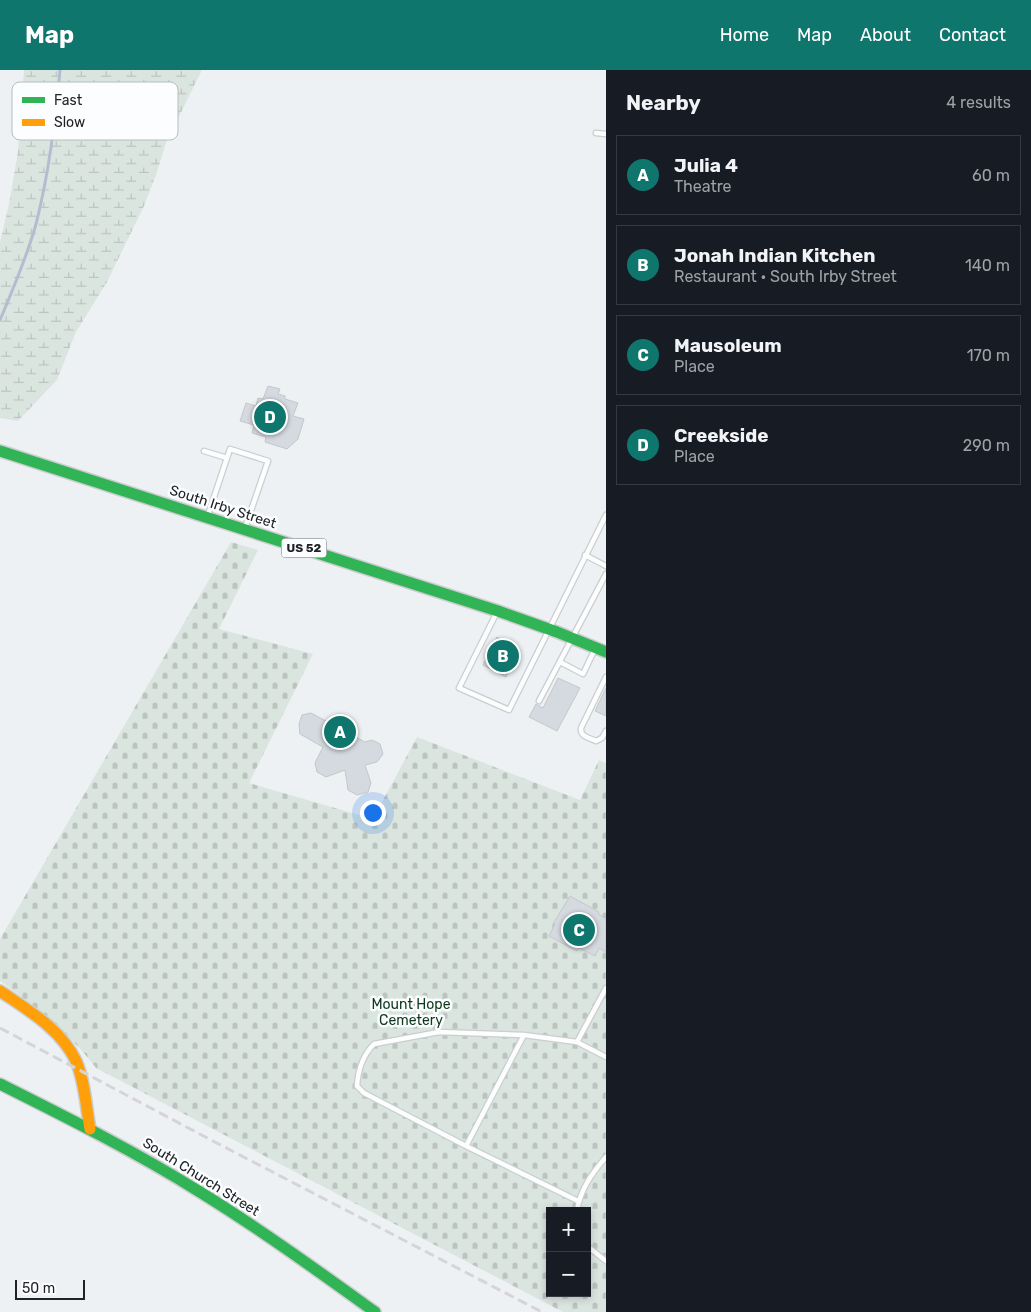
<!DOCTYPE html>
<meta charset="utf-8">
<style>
:root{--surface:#171b24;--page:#242831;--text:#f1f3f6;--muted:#9ea1a6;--line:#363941;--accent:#0f766e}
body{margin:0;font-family:Rubik,sans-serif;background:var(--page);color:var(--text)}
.controls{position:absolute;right:15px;bottom:15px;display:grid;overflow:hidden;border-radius:0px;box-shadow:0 2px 8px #0003}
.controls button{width:45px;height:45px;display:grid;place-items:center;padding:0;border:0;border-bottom:1px solid var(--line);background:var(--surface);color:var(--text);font:25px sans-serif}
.scale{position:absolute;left:15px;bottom:12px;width:70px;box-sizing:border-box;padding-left:5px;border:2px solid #202225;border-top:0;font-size:14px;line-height:18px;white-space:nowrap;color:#202225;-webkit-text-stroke:4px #fcfdff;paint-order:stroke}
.you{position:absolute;left:372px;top:742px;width:18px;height:18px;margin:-12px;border:4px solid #fff;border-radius:50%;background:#1a73e8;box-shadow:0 0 0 8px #1a73e833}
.badge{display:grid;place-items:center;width:32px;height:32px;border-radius:50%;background:var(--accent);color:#fff;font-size:16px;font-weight:700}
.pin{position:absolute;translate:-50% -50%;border:2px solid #fff;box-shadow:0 1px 5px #0006}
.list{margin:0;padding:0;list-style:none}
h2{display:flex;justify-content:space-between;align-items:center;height:65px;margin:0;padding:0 20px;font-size:21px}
h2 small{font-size:16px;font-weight:400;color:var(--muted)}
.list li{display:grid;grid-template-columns:32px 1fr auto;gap:15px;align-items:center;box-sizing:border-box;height:80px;margin:0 10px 10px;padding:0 10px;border:1px solid var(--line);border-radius:0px}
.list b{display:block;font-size:19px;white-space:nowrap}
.list p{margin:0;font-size:16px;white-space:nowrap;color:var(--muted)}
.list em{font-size:16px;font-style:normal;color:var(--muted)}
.map{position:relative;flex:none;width:606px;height:1242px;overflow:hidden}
header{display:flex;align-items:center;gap:30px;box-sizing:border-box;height:70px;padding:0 25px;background:var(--accent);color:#fff}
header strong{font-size:24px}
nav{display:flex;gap:28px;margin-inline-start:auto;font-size:18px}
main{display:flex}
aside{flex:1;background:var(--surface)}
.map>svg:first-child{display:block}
.wetland{fill:url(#wetland-marsh)}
.cemetery{fill:url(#cemetery-stones);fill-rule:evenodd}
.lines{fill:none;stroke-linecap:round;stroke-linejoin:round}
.stream{stroke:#b2bdd0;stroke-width:3}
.building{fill:#d5dae0;stroke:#c5c7ca}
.lane-casing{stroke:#cbcdd0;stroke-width:7}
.fast-casing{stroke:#cbcdd0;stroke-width:14}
.slow-casing{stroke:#cbcdd0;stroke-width:14}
.lane{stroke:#fcfdfd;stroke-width:4.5}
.fast{stroke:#30b455;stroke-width:11}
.slow{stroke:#ff9f0a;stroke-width:11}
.rail{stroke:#d4d5d6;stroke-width:3;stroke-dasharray:10 5;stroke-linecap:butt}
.labels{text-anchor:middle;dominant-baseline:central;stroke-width:5;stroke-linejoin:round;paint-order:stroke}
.shield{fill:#fcfdff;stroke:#626466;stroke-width:1}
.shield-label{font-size:12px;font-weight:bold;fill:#202225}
.street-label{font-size:14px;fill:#202225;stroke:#fcfdff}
.park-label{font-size:14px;fill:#0c391c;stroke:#fcfdff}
.key{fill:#fcfdff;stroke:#babbbe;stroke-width:1}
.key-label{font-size:14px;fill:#202225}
</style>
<header>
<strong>Map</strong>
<nav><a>Home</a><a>Map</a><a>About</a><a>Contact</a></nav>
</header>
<main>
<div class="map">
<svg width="606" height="1242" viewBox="0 0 606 1242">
<defs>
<pattern id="wetland-marsh" width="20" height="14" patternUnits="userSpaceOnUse" patternTransform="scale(1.25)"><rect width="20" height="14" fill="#dbe5df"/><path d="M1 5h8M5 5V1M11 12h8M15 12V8" fill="none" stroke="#bcc4bf"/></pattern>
<pattern id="cemetery-stones" width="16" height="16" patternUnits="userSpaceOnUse" patternTransform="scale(1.25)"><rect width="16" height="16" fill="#dbe5df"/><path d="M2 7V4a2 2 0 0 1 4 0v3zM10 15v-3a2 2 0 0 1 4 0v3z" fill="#bcc4bf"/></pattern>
</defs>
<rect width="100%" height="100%" fill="#eef1f4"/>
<path class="wetland" d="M24,0h178l-36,73 -10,32 -12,31 -37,76 -31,50 -19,48 -39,41 -18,-3v-176l9,-38 9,-53z"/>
<path class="cemetery" d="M231,472l27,8 -39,79 94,25 -64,129 124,36 44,-82 163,63 19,-40 7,3v549h-43l-467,-244c-27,-36 -60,-60 -96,-87v-42zM550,1141h37v82h-37z"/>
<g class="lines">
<path class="stream" d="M0,250c13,-31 27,-63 36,-96 13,-51 19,-102 24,-154"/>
</g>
<path class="building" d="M268,316l12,3 -2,5 7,2v3l13,4 -5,13 11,3 -6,20 -11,10 -22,-7 1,-5 -14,-4 2,-8 -14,-4 6,-18 10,3 2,-8 5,1z
M497,567l23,13 -14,27 -23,-12z
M558,608l22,10 -23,43 -28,-14 7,-13 7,4z
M606,618v28l-11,-5z
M311,643l54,29 7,-2 8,4 3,10 -6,8 -12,3 6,18 -3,9 -11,3 -9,-5 -3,-20 -19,7 -9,-5 -2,-9 8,-16 -23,-13 -1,-10 3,-9z
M570,826l29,16 -1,2 8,5v33l-7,-4 -4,8 -16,-8 -2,3 -28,-15 6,-12h-2z"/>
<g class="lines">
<g class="lane-casing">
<path id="lane" d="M596,63l10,1
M204,381l23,7
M208,445l22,-66 38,12 -23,67
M585,485l21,11
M496,544l-37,74 50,22 97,-195
M560,592l23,12 12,-25
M606,607l-25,51c-1,9 9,10 15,13l6,-3 4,-7
M539,631l67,-127
M577,972l29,15
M466,1076l-102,-53 -7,-7c1,-16 6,-31 17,-42l65,-12 85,3
M578,1131l-112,-55 58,-111 53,7 29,-54
M577,1141c3,-21 15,-38 29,-54
M587,1176l19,15"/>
</g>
<g class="fast-casing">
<path id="fast" d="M0,381l498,160 59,21 49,20
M0,1014c68,34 136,68 200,108 60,37 118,79 175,120"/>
</g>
<g class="slow-casing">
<path id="slow" d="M0,921c28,19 61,38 76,70 9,21 10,46 14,68"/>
</g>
<use href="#lane" class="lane"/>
<use href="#fast" class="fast"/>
<use href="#slow" class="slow"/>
<path class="rail" d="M0,958l211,112 331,172"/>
</g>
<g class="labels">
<rect class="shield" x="281.5" y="468.5" width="45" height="19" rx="4"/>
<g class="shield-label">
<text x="304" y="478">US 52</text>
</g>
<g class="street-label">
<text transform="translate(223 437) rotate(18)">South Irby Street</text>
<text transform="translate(201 1107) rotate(32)">South Church Street</text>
</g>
<g class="park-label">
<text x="411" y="934">Mount Hope<tspan x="411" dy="16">Cemetery</tspan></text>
</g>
</g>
<rect x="12" y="12" width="166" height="58" rx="8" class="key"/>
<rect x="22" y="27" width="23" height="6" fill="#30b455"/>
<rect x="22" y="49" width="23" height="7" fill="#ff9f0a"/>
<g class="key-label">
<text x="54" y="35">Fast</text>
<text x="54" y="57">Slow</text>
</g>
</svg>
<div class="controls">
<button>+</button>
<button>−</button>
</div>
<div class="scale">50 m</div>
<div class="you"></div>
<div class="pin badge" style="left:340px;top:662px">A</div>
<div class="pin badge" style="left:503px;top:586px">B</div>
<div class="pin badge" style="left:579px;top:860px">C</div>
<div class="pin badge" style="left:270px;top:347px">D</div>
</div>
<aside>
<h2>Nearby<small>4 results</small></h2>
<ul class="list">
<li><span class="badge">A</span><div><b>Julia 4</b><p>Theatre</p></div><em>60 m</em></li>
<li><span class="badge">B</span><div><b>Jonah Indian Kitchen</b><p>Restaurant · South Irby Street</p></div><em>140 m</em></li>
<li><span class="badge">C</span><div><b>Mausoleum</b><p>Place</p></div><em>170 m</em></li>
<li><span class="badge">D</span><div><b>Creekside</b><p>Place</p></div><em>290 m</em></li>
</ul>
</aside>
</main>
